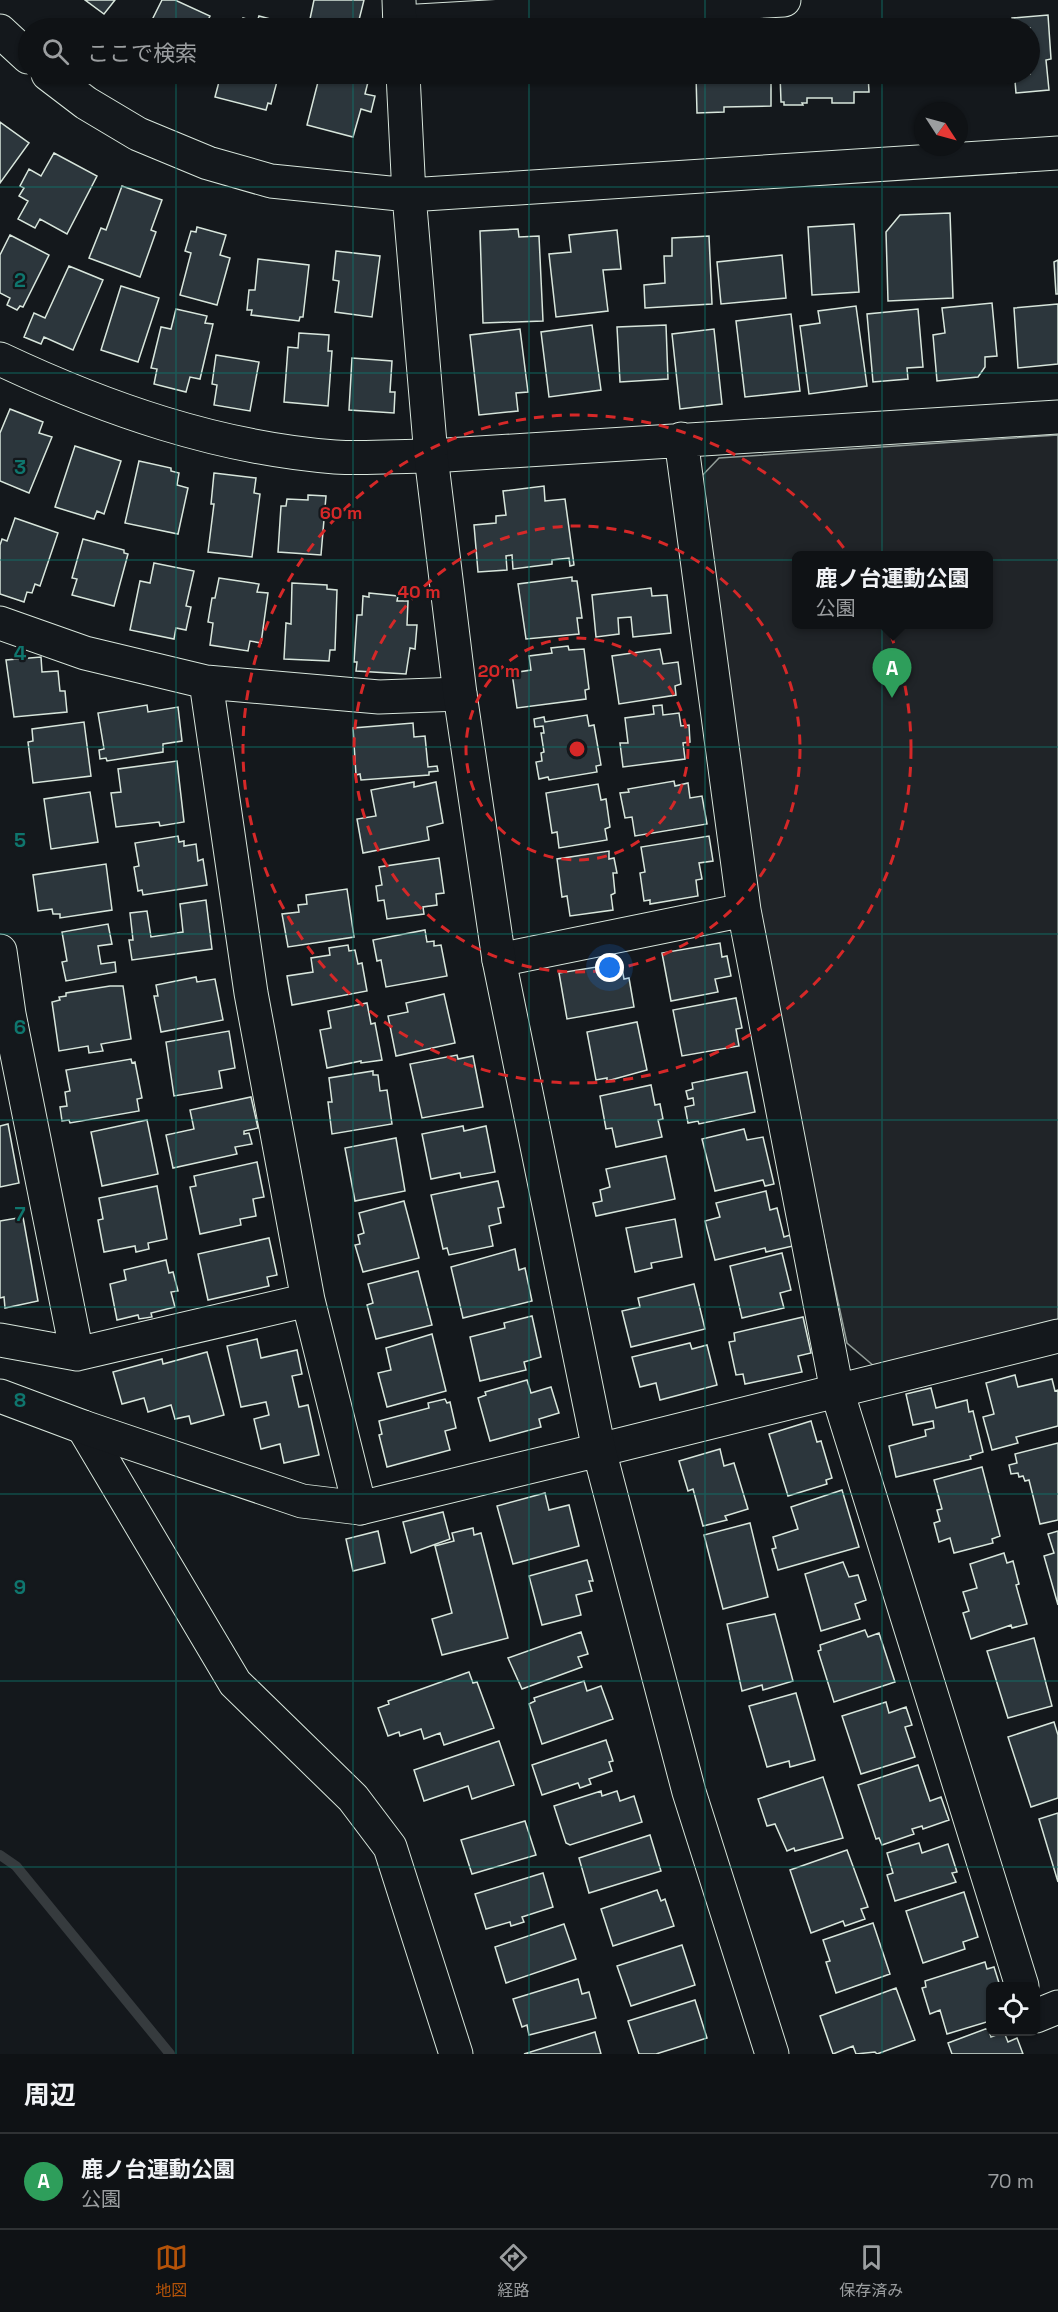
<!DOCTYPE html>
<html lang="ja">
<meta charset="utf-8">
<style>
:root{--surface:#0f1215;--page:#1d2022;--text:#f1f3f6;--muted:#9b9ea0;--line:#2f3234;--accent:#b45309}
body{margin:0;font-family:"Space Grotesk","Noto Sans JP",sans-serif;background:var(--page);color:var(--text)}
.controls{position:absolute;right:18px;bottom:18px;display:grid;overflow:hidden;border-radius:9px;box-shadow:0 2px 4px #0004}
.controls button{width:54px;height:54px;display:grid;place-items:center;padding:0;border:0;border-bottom:2px solid var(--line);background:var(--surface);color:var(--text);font:30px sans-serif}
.compass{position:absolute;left:914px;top:102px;width:54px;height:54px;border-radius:50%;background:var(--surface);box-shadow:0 2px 4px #0004;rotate:126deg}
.you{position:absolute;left:610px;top:968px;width:21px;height:21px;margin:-15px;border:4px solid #fff;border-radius:50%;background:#1a73e8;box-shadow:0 0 0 9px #1a73e833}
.badge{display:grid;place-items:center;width:39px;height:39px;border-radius:50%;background:var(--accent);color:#fff;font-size:20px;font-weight:700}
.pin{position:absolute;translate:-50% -50px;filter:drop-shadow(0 2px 3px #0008)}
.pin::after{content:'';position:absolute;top:32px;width:21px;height:18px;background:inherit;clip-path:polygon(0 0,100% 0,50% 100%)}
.popup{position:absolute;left:792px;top:551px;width:201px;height:78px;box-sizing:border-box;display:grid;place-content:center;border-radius:9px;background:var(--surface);filter:drop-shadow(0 2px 4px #0005);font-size:20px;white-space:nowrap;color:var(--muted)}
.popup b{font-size:22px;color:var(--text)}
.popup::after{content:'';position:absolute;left:50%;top:100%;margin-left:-12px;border:12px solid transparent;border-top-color:var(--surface)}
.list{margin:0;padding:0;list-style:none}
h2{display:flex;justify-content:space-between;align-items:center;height:78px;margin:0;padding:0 24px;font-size:26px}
h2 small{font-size:20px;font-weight:400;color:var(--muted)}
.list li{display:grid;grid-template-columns:39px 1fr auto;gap:18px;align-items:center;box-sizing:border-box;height:96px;padding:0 24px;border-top:2px solid var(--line)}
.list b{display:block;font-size:22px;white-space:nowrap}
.list p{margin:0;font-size:20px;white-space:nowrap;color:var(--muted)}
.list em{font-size:20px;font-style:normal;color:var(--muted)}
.icon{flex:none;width:33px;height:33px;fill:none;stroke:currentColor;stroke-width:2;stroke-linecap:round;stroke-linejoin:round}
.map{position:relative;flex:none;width:1058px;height:2054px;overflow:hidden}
.search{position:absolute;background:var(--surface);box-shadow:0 2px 4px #0004;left:18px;right:18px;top:18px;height:66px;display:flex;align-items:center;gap:15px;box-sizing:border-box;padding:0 21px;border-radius:33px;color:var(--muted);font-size:22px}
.sheet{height:174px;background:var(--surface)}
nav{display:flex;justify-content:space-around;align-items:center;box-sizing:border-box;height:84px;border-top:2px solid var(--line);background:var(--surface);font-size:16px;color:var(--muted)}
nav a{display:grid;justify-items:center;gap:3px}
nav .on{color:var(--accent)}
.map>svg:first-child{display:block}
.green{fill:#202428;stroke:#939e99;stroke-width:1.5;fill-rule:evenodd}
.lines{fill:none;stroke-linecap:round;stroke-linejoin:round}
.stream{stroke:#363b3e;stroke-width:10}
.building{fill:#2c363c;stroke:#d8e6dc;stroke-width:1.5}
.street-casing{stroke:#d8e6dc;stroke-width:35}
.secondary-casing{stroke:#d8e6dc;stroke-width:35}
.street{stroke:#14181c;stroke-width:33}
.secondary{stroke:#14181c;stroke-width:33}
.grid{fill:none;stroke:#0f766e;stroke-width:1.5;stroke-opacity:0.55}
.ring{fill:none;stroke:#d62828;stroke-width:3;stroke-dasharray:10 8}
.grid-label{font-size:20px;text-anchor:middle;font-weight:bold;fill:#0f766e;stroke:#14181c;stroke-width:4.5;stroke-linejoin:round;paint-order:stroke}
.centre{fill:#d62828;stroke:#14181c;stroke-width:3}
.ring-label{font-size:18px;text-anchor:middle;font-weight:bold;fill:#d62828;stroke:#14181c;stroke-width:4.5;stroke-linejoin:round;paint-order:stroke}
</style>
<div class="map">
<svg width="1058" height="2054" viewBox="0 0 1058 2054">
<rect width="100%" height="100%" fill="#14181c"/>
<path class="green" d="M1058,435v886l-183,46 -28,-24 -93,-428 -57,-434 22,-23zM796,556h192v68h-192z"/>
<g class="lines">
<path class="stream" d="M0,1855l16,11 154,188"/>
</g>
<path class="building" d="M85,0h30l-11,14z
M162,0h13l35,16 -6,12h-56z
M314,0h50l-7,28 -47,-9z
M1048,15l3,44 -5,1 3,30 -33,3 -1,-12 -4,1v-8h19v-46h-17l-1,-10z
M259,16l19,5 -2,5 9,2h-45l3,-10 14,4z
M221,74h58l-8,30 -3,-1 -2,7 -51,-13z
M320,74h50l-5,20 10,2 -4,16 -10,-3 -8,28 -46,-12z
M705,74h66v32l-47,1v5l-27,1 -1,-38z
M780,74h88l1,18h-15v11h-22v-5h-25v5h-5l1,2h-19v-3h-3z
M0,122l29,21 -29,40z
M54,153l43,23 -30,58 -27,-15 -5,9 -17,-9 10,-18 -9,-5 5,-8 -4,-2 9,-17 12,7z
M122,186l40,14 -11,30 5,2 -16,45 -51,-19 12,-30 5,2z
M950,213l3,85 -65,3 -2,-69 14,-17z
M854,224l5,68 -47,3 -4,-68z
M197,227l29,8 -6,20 10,3 -13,47 -37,-10 11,-42 -6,-2 6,-20 5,1z
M518,229l1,8 20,-1 4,85 -60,2 -3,-92z
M617,230l4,39 -18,1 5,41 -52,6 -7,-63 22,-2 -2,-17z
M10,235l39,20 -26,52 -3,-1 -3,4 -10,-5 3,-7 -10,-5v-38z
M709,236l3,68 -67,4 -1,-23 21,-2 -1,-27h8v-18z
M336,251l44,5 -8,61 -37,-5 4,-31 -6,-1z
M782,255l4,43 -65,6 -4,-42z
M258,259l51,6 -6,52h-3l-1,4 -48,-6 1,-5h-5l2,-20h6z
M1058,260v34h-2l-2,-32z
M69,266l34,14 -30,70 -29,-13 -3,7 -17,-7 10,-24 11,5z
M121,286l38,12 -21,64 -37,-12z
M992,303l5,53 -12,1v10l-7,10 -41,4 -4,-46 12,-2 -3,-25z
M1058,304v60l-40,4 -4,-60z
M856,306l11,80 -58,8 -9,-68 20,-3 -2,-12z
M176,309l31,7 -2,7 8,1 -13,55 -10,-2 -4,15 -32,-8 3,-15 -6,-1 10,-41 10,2z
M918,309l5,58 -16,1 1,11 -35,3 -6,-68z
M791,314l9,77 -55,6 -9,-76z
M592,325l9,65 -52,7 -8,-65z
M666,325l2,54 -48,3 -3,-55z
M520,329l8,63 -12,1 2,18 -39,4 -9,-80z
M714,329l8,75 -42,5 -8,-75z
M299,333l30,2 -1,16h4l-4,55 -44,-4 4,-55 10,1z
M216,355l43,7 -9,49 -36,-6 3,-20 -5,-1z
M352,358l40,3 -2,31h5l-1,21 -45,-3z
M10,409l33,13 -4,11 13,4 -23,56 -29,-12v-48z
M75,446l46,15 -17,53 -7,-3 -3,8 -39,-12z
M139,461l32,7v3l8,2 -2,12 11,3 -10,46 -53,-11z
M214,473l42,5 -2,15 6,1 -8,63 -44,-5 6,-48h-3z
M544,486l1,15 20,-2 9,66 -4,1 -1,-8 -17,2v4l-39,5 -1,-14 -6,1 1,14 -29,2 -4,-47 22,-2v-7l10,-1 -3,-24z
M308,495l18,1 -5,59 -43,-3 3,-46h5l1,-7 21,1z
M15,518l43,15 -18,53 -5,-2 -3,9 -5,-1 -3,10 -24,-8v-49l2,-6 5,2z
M83,539l41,11v3l4,1 -14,52 -42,-11 5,-16 -5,-1z
M154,563l40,8 -8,35 5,1 -5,23 -10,-2 -2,11 -44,-9 10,-49 10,2z
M572,577v4h5l5,37h-5l2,16 -53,5 -8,-55z
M219,578l40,6 -2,8 11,1 -7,50 -11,-2 -2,10 -38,-6 3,-22 -5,-1 4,-24h3z
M292,583l35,2v4l10,1 -2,60h-5l-1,11 -45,-2 2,-36 5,1z
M651,588l1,8 15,-1 4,38 -38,4 -2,-20 -13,1 1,16 -23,3 -4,-42z
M369,593l29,3 -1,5h11l-1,24h10l-2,24 -5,-1 -4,26 -50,-3 1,-9h-3l3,-47h5l1,-19 6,1z
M568,646l1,4 15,-1 5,40 -4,1 1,9 -69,9 -5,-35 19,-3 -2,-14 23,-3 -1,-5z
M660,649l3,15 15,-2 3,22 -6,2 1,9 -57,9 -7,-48z
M41,657l1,15 16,-1 2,20h5l2,21 -53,5 -8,-57z
M147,705l1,7 30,-5 4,34 -19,3v8l-56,9 -1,-3 -6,1 -1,-9 5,-1 -6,-36z
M662,705l1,10 16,-2 2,13 8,-1 1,17 -7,1 2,16 -62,8 -3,-24h8l-3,-25 29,-4 -1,-8z
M587,715l2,11 5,-1 7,40 -5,1 1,6 -48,8 -1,-3 -9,2 -3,-17 6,-1 -1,-8 3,-1 -3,-19h3l-1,-7 -8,1 -1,-8 10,-2 1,5z
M84,722l7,54 -58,7 -5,-41 5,-1 -1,-12z
M413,723l1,14 11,-1 3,31 9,-1 1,5 -9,1v3l-68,5 -1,-6 -4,1 -3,-47z
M177,761l7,61 -24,4 -1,-4 -43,5 -5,-34 10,-1 -3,-23z
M674,781l1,5 13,-3 2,15 12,-2 5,28 -72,12 -3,-19 -7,1 -5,-25 9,-1 -1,-3z
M414,782v5l22,-5 7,41 -16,4 2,13 -66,13 -6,-34 19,-3 -5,-26z
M598,784l3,16 5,-1 4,28 -5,2 2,11 -48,8 -2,-16 -5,1 -6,-40z
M90,792l8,50 -47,7 -7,-50z
M178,836l1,6 5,-1v5l12,-2 2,17 5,-2 4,26 -64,10 -1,-5 -4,1 -4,-24 5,-1 -4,-23z
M709,836l4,25 -14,2 3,16 -6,1 2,16 -48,8v-4l-6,1 -4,-28 5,-1 -4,-25z
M609,851v8l5,-1 3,15h-4l2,20 -4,2 2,15 -43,6 -3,-20 -5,1 -5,-38z
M439,858l5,35 -8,1 1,11 -14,2 1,7 -37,5 -3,-19 -6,1 -2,-15 6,-1 -3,-18z
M106,864l6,46 -52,8v-4h-7l-1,-5 -14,2 -5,-36z
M347,889l7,48 -66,10 -6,-33 17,-2 -1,-7 9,-1 -1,-9z
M206,900l6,49 -80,11 -3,-20h4l-3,-27 17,-2 4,26 32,-5 -3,-28z
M108,924l4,20 -14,2 3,18 14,-2 1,10 -50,9 -4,-19 5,-1 -5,-29z
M425,930l2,12 7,-1v5l7,-1 6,31 -61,11 -5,-27 -4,1 -4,-21z
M720,943l2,14 5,-1 4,20 -16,3 3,13 -47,9 -9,-48z
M348,945l1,6 6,-1 3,14 4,-1 5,28 -75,14 -5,-29 26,-4 -2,-14 19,-3 -1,-7z
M621,963l3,16 5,-1 5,29 -67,12 -8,-46z
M196,977l1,5 18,-3 8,41 -62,12 -7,-36h4l-2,-11z
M110,986h13l8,53 -30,5 2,7 -14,2 -1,-7 -29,5 -7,-49 8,-2 -1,-3 7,-1v-3z
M444,994l11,49 -59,13 -8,-40 20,-4 -2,-9z
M736,998l6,30 -6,1 3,17 -57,10 -9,-46z
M367,1003l4,21 4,-1 7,37 -21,3v-2l-34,7 -7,-38 11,-2 -3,-17z
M637,1022l10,48 -40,11v-3l-11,2 -9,-48z
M229,1031l6,37 -16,3 3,17 -48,8 -8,-54z
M457,1055l1,4 15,-3 10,51 -61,11 -12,-54z
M131,1059l1,4 3,-1 7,36 -5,1 2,12 -69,12 -1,-3 -7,1 -2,-14 7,-1 -2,-14 5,-1 -4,-21z
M373,1071v4h5l2,16 7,-1 5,34 -60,10 -4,-32h4l-3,-24z
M747,1072l8,40 -56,12 -1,-3 -10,2 -3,-16 9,-2 -1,-7 -5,1 -2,-8 7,-2 -1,-6z
M651,1085l4,20 5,-1 3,15 -5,1 4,17 -46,10 -4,-19 -6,1 -6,-33z
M251,1097l7,31 -14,3v3l5,-1 3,11 -17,3 2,7 -64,14 -7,-33 28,-6 -4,-19z
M147,1120l11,54 -56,12 -11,-54z
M8,1124l11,59 -19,4v-61z
M463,1126l1,5 22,-5 9,46 -34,6 -1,-5 -29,6 -9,-45z
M744,1129l3,11 16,-3 11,47 -9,2 -2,-6 -48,11 -13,-52z
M396,1138l9,53 -50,10 -10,-53z
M666,1156l9,43 -79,17 -3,-13 9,-2 -2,-11 10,-3 -4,-18z
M257,1162l7,35 -11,2 3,17 -16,3 1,6 -41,9 -10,-47 6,-1 -2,-10z
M498,1181l6,26 -6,1 3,15 -12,3 4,20 -44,9 -2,-7 -4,1 -12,-54z
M157,1186l10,53 -19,4 1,6 -13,3 -1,-6 -31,6 -6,-32 5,-1 -4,-21z
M766,1191l4,19 7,-2 7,29 6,-2 3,11 -27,6 -1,-4 -50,12 -10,-39 15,-4 -4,-14z
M404,1201l15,57 -56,14 -8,-27 5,-1 -2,-9 6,-2 -5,-20z
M23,1217l15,84 -33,7 -1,-11 -4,1v-77z
M675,1219l7,38 -31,6 1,5 -17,4 -9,-44z
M269,1238l8,37 -10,2 2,9 -61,14 -10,-46z
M515,1249l4,21 6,-2 7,33 -69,17 -12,-51z
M782,1253l9,37 -11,3 4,15 -42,10 -12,-52z
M166,1260l3,13 4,-1 5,19 -7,1 4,15 -24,6 1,4 -13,2 -1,-4 -21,5 -7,-36 16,-4 -2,-10z
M418,1271l14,54 -56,14 -9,-34 6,-2 -5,-19z
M694,1284l11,45 -74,18 -9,-36 18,-4 -2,-9z
M532,1316l9,41 -17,5 2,8 -46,11 -10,-44 35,-9 -1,-5z
M803,1317l8,36 -13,3 4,16 -57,12 -2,-10 -7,1 -7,-33 6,-1 -1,-8z
M432,1334l14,57 -59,16 -9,-34 13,-3 -5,-22z
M257,1339l4,19 36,-8 5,24 -10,2 7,31 9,-2 11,50 -35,8 -4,-19 -19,5 -7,-30 15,-4 -3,-13 -25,5 -14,-61z
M690,1343l2,6 15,-4 10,40 -57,15 -4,-17 -16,4 -8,-30z
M207,1352l17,63 -33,9 -2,-8 -14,3 -4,-14 -23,7 -4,-14 -22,6 -9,-32 49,-13 1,5z
M1015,1375l3,12 34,-8 3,12 3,-1v36l-42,11 2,6 -26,7 -9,-33 11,-3 -8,-31z
M527,1380l4,13 20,-6 8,26 -20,6 2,8 -51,14 -12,-43 8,-3 -1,-3z
M931,1388l5,20 31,-8 2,12 4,-1 10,41 -13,4 1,3 -75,18 -7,-31 37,-10 -1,-6 9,-2 -1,-7 -20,4 -7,-31z
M445,1399l2,4 3,-1 6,26 -11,3 5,19 -63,17 -8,-32 3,-1 -3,-13 50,-13 -1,-5z
M811,1421l6,21 4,-1 11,37 -6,2 1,4 -39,12 -19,-62z
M1058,1443v77l-18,4 -11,-44 -4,1 -2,-5 -4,1 -1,-4 -7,1 -2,-9 8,-2 -2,-9z
M720,1449l4,17 10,-3 14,46 -23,7 2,4 -24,6 -10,-37 -5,2 -9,-30z
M982,1467l18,69 -8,3 1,4 -39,10 -4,-15 -11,4 -5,-19 6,-2 -3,-11 5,-1 -8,-29z
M842,1490l17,57 -81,23 -6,-21 4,-1 -3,-11 25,-8 -7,-22z
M545,1493l4,17 20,-5 10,41 -66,18 -16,-58z
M443,1512l7,27 -39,14 -8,-31z
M750,1523l18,74 -45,12 -19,-74z
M473,1528l1,7 7,-2 27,105 -66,17 -10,-36 20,-6 -17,-67 19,-5 -2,-8z
M378,1531l7,32 -32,8 -7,-32z
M1058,1531v74l-14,-49 10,-3 -6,-19z
M1004,1553l3,10 6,-2 6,23 -3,1 11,39 -15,4 -1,-3 -40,14 -8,-26 6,-2 -6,-19 14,-4 -7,-24z
M587,1560l6,21h-4l3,10 -16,4 5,20 -39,10 -13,-49z
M843,1562l6,15 9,-2 8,25 -11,4 5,15 -39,12 -16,-57z
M775,1614l18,67 -30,9 -1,-5 -20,6 -15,-67z
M865,1630l3,7 11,-4 16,49 -61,20 -16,-51 3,-1 -1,-5z
M581,1632l7,22 -10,3 4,10 -60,22 -14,-31z
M1034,1638l18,68 -44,12 -21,-67z
M469,1672l4,11 4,-1 17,46 -50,17 -4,-12 -16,6 -3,-10 -21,7 -1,-4 -11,4 -10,-28 11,-4 -1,-3z
M584,1681l3,10 14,-5 12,33 -71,25 -13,-40 6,-3 -1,-3z
M796,1693l19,67 -25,7 -1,-6 -22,6 -18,-61z
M886,1702l3,11 17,-6 6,18 -7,2 10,30 -54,17 -19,-58z
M1054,1722l4,13v63l-27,9 -23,-70z
M606,1740l7,21 -4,1 3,9 -23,8 2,5 -11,4 -2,-5 -36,12 -10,-30z
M499,1741l15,44 -42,14 -4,-13 -44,15 -10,-31z
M918,1765l12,36 11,-4 8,23 -26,9 -1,-3 -10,3 2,5 -32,11 -3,-7 -3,1 -18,-54z
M823,1777l20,61 -48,13 -1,-3 -7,3 -12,-27 -8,2 -9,-27z
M601,1791l1,5 15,-5 3,10 14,-5 8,26 -72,23 -4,-2 -12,-37z
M1058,1813v69l-19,-63z
M525,1821l11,34 -64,19 -11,-34z
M650,1835l11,36 -72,22 -10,-35z
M919,1843l3,10 26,-9 9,28 -5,1 4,9 -61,19 -8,-26 6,-2 -6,-20z
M847,1850l21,57 -7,2 4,10 -20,7 -2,-5 -32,12 -21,-63z
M543,1873l10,34 -31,10 2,5 -13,4 -1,-4 -24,7 -11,-35z
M657,1890l4,11 4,-2 9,27 -61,20 -12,-37z
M964,1892l14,45 -15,5 2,7 -42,14 -17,-52z
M873,1923l17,51 -54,19 -10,-31 4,-1 -7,-21z
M564,1924l12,35 -70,24 -11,-36z
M682,1945l13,40 -64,21 -14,-40z
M985,1962l2,7 7,-2 6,19h-10v35l-43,13 -7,-24 -10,4 -8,-26 4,-1 -1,-6z
M578,1979l4,15 7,-2 7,26 -67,17 -2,-10 -5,2 -9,-28z
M896,1988l19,52 -38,14 -2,-2 -19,2 -3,-8 -20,8 -13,-38z
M695,2000l12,38 -51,16h-17l-11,-33z
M988,2028l3,9 13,-5 4,10 9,-4 6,16h-71l-4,-11z
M595,2032l6,22h-77z"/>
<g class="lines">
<g class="street-casing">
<path id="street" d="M400,22l384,-22
M0,359c106,50 218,89 335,98 31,2 64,-1 96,-1l627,-39
M681,439l63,471 93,481 185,595
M0,623l85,30 121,29 173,15 81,-3
M206,682l45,311 57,307 52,208
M0,951l9,63 68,340
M499,960l245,-50
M0,1340l77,14 231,-54
M83,1427l152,256 118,115 37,49 66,207
M599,1450l459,-114
M1036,2016l22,-9"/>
</g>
<g class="secondary-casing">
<path id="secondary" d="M399,0l1,28
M0,31l28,26
M48,74l38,29 52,31 70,29 63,18 138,14 649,-42
M403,74l6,121 22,261 29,238 39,266 100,490 90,342 83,262
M0,1396l83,31 219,74 58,7 239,-58"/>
</g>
<use href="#street" class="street"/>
<use href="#secondary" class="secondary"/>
</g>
<path class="grid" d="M176,0v28M353,0v28M529,0v28M705,0v28M882,0v28M176,74v1980M353,74v1980M529,74v1980M705,74v1980M882,74v1980M0,187h1058M0,373h1058M0,560h1058M0,747h1058M0,934h1058M0,1120h1058M0,1307h1058M0,1494h1058M0,1681h1058M0,1867h1058"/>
<g class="ring">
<circle cx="577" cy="749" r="111"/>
<circle cx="577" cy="749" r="223"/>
<circle cx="577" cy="749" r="334"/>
</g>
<g class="grid-label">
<text x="20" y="287">2</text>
<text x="20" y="474">3</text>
<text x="20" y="660">4</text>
<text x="20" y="847">5</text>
<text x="20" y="1034">6</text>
<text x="20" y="1221">7</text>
<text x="20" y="1407">8</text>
<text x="20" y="1594">9</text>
</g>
<circle cx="577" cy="749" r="9" class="centre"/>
<g class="ring-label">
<text x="341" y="519">60 m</text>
<text x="419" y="598">40 m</text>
<text x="499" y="677">20 m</text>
</g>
</svg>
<div class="controls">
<button><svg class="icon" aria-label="locate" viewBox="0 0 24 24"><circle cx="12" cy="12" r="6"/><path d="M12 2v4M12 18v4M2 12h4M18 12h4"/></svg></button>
</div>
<svg class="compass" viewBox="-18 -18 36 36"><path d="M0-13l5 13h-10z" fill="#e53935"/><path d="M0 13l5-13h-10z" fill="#9b9ea0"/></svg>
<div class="you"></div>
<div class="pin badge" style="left:892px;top:698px;background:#2e9e5b">A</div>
<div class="popup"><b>鹿ノ台運動公園</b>公園</div>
<div class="search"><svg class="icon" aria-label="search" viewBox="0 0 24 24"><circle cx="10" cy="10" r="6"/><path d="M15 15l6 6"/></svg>ここで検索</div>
</div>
<section class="sheet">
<h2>周辺<small></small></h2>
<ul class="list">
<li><span class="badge" style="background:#2e9e5b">A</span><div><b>鹿ノ台運動公園</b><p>公園</p></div><em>70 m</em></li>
</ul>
</section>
<nav>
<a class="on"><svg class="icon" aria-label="map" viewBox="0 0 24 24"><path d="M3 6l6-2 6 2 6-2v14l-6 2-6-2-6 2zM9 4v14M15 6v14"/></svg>地図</a>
<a><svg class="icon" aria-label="directions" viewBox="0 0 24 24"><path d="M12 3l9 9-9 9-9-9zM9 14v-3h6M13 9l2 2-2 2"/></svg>経路</a>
<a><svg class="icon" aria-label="saved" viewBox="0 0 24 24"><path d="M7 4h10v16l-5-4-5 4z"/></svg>保存済み</a>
</nav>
